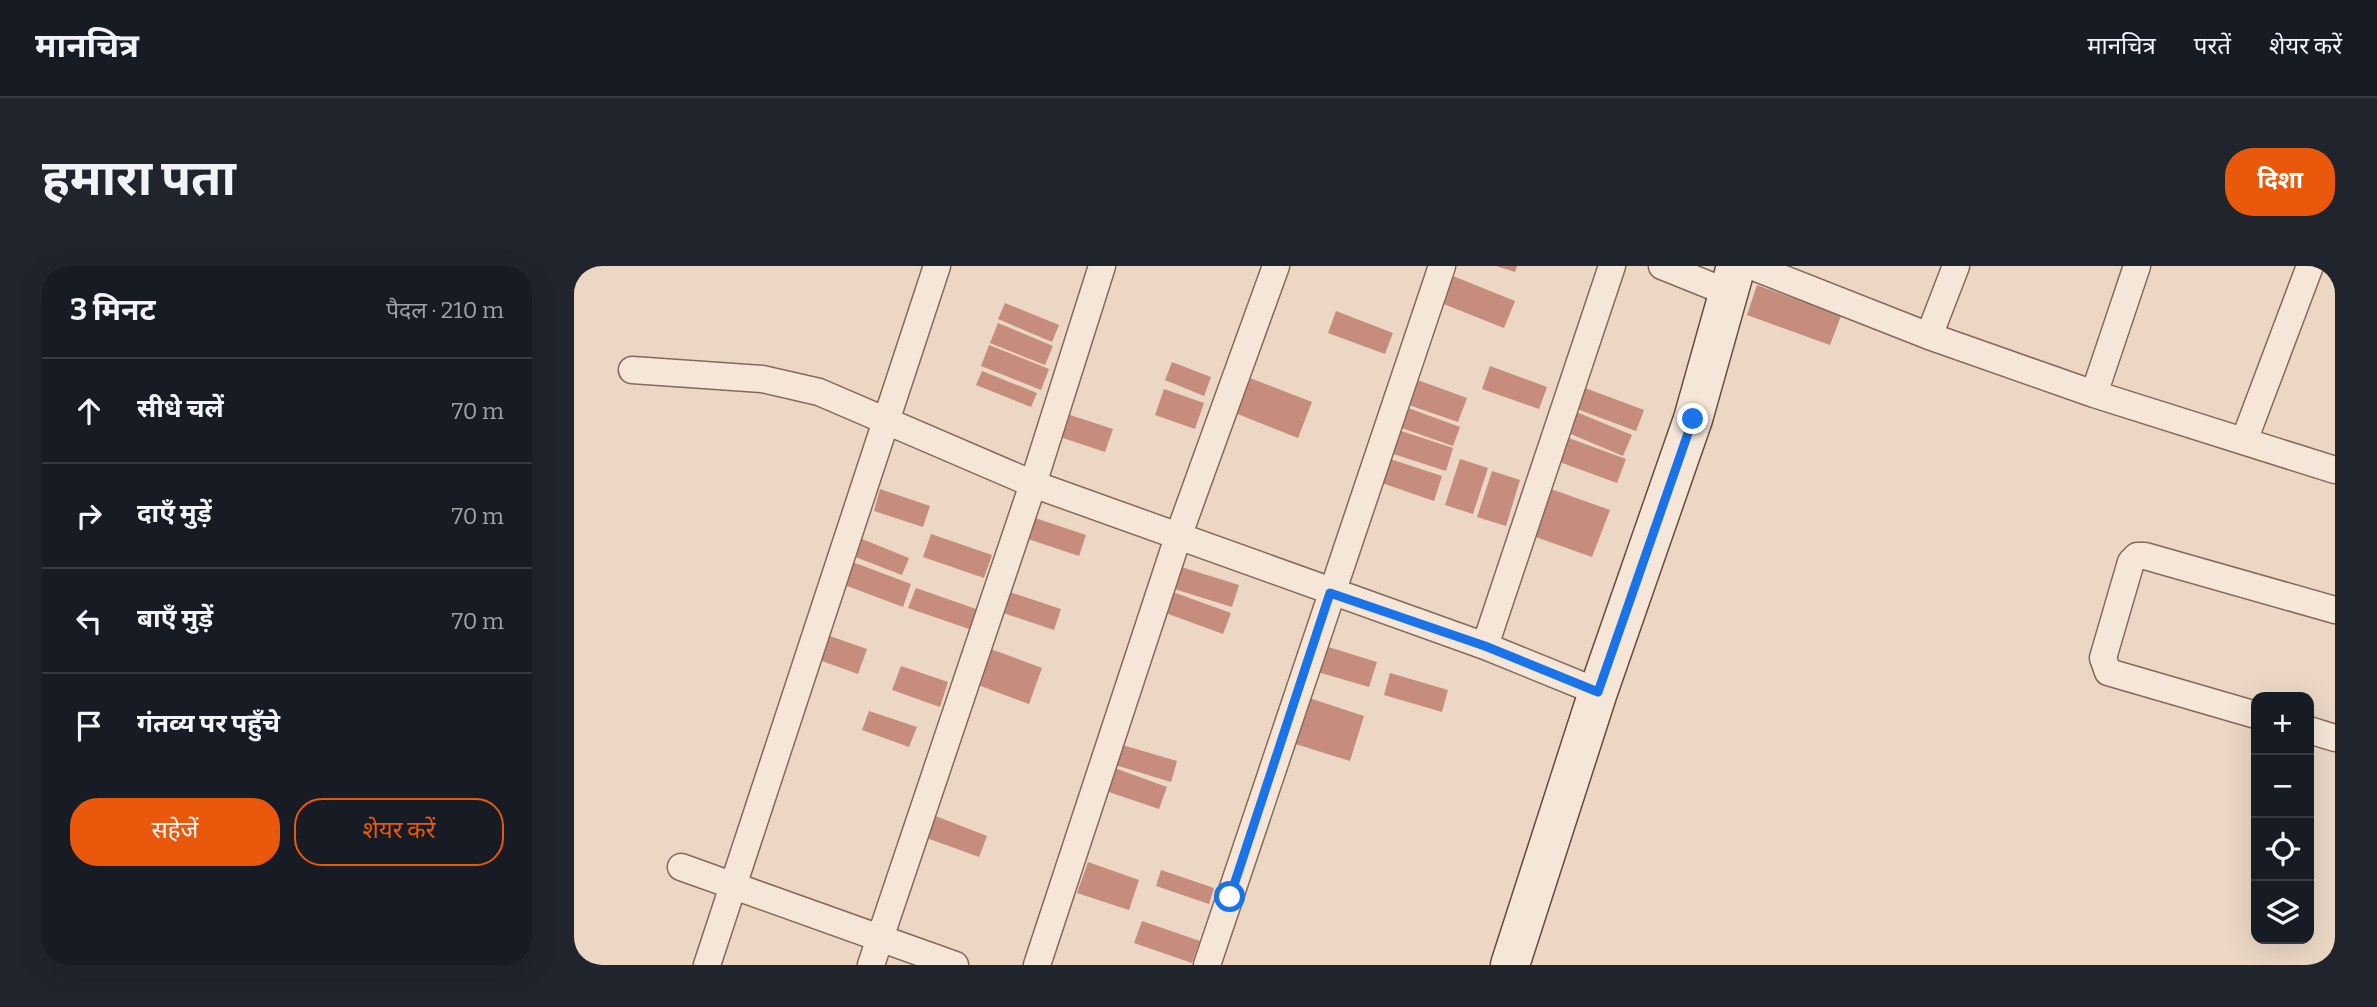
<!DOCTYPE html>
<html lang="hi">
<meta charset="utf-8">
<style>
:root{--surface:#171b24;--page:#20242c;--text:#f1f3f6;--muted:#9ea1a6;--line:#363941;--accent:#ea580c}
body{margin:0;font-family:Bitter,"Noto Sans Devanagari",serif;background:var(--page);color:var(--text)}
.controls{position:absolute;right:21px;bottom:21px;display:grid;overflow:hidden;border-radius:14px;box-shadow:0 7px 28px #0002}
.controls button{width:63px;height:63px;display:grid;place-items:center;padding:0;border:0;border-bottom:2px solid var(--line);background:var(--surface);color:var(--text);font:35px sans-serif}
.stop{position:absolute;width:21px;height:21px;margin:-16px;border:5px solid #1a73e8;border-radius:50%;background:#fff}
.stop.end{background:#1a73e8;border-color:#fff;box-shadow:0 2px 7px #0008}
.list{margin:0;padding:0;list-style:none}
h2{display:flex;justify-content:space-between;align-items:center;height:91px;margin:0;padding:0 28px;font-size:30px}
h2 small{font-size:23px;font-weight:400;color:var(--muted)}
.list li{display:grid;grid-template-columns:46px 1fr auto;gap:21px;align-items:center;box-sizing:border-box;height:105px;padding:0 28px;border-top:2px solid var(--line)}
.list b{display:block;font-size:26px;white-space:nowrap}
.list em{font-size:23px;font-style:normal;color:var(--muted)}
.actions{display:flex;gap:14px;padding:21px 28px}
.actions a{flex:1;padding:16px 0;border:2px solid var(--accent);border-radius:28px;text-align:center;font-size:24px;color:var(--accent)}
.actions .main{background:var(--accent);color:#fff}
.icon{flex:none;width:38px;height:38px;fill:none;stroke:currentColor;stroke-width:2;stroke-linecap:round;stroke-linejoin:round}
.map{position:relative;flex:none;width:1761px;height:699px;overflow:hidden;border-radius:28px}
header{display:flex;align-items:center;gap:42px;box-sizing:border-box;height:98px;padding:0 35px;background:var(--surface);border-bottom:2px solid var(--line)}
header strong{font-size:33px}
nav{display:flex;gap:38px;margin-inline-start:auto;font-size:24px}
.intro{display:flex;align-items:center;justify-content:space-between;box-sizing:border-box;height:168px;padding:0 42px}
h1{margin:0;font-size:49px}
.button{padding:18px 32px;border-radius:28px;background:var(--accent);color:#fff;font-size:24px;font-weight:700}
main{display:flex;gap:42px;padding:0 42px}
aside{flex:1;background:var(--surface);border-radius:28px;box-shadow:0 7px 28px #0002}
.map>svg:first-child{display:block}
.building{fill:#c68c7d}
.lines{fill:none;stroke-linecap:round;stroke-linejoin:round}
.street-casing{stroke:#84695c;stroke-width:29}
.secondary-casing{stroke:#664a3f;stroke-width:41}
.street{stroke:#f6e6d7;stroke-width:26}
.secondary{stroke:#f6e6d7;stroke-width:38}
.route{stroke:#1a73e8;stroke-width:9}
</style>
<header>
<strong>मानचित्र</strong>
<nav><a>मानचित्र</a><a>परतें</a><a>शेयर करें</a></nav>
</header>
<div class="intro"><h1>हमारा पता</h1><a class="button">दिशा</a></div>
<main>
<aside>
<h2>3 मिनट<small>पैदल · 210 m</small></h2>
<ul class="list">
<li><svg class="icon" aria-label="ahead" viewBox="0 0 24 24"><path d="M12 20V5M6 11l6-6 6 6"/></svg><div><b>सीधे चलें</b></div><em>70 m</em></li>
<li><svg class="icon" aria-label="right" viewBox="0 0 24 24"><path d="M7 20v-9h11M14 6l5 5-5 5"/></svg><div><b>दाएँ मुड़ें</b></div><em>70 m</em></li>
<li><svg class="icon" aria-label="left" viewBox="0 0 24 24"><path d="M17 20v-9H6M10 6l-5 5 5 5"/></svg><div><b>बाएँ मुड़ें</b></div><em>70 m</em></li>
<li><svg class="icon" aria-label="arrive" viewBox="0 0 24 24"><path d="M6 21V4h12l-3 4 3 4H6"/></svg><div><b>गंतव्य पर पहुँचे</b></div></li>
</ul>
<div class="actions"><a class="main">सहेजें</a><a>शेयर करें</a></div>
</aside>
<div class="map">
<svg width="1761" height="699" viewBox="0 0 1761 699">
<rect width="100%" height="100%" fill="#ebd7c4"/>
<path class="building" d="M922,0h21l-2,6z
M879,10l62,25 -11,27 -63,-25z
M1183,19l84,31 -11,29 -83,-30z
M431,37l54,22 -7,17 -54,-23z
M762,45l57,22 -8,21 -57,-21z
M424,57l55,23 -8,19 -55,-22z
M415,79l60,24 -8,21 -60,-24z
M598,96l39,15 -7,19 -39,-16z
M916,100l57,21 -8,22 -57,-20z
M408,105l55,22 -6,14 -55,-22z
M676,112l62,24 -14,36 -63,-25z
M838,112l55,20 -9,24 -55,-19z
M1011,122l59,22 -8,21 -59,-22z
M590,123l40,14 -9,26 -40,-14z
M826,139l60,22 -7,19 -60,-21z
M1000,145l58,24 -9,21 -57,-24z
M487,146l52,17 -8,23 -51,-17z
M818,162l61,20 -7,23 -62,-20z
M992,171l60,22 -9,24 -60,-22z
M810,191l58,19 -8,25 -58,-20z
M886,193l28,9 -15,46 -28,-9z
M918,205l28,9 -14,46 -29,-9z
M306,223l50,17 -7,21 -49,-16z
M977,223l59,21 -18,47 -59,-21z
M461,252l51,17 -7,21 -51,-17z
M357,268l61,21 -8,23 -61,-21z
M278,269l57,23 -7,17 -57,-22z
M276,295l61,23 -8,23 -61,-23z
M604,300l61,19 -7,22 -61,-19z
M342,322l63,22 -7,20 -64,-22z
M424,322l63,21 -7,21 -63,-21z
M596,325l61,22 -8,21 -60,-22z
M253,369l40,14 -9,25 -39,-14z
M748,379l55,17 -8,25 -55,-16z
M417,383l51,19 -13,36 -51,-19z
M327,400l47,16 -8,25 -48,-17z
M816,407l58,17 -6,22 -58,-17z
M729,430l61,20 -14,45 -61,-19z
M295,445l48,16 -8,20 -47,-17z
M545,478l58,17 -6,21 -59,-18z
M535,500l58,21 -8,22 -59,-20z
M359,549l54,21 -8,21 -55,-20z
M514,596l51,18 -10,30 -52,-17z
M587,604l53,18 -5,16 -53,-18z
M568,655l58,20 -8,22 -58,-20z"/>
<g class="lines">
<g class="street-casing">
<path id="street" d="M1088,0l67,27
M1177,0l178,70 165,58 241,76
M1355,70l27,-70
M58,104l130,9 57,13 214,92 452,162 113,46
M1520,128l43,-128
M1670,175l66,-175
M911,380l127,-380
M1682,449l-148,-43 -5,-14 28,-96 6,-6h8l190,54
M1735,464l26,8
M107,601l274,98
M133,699l230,-699
M297,699l162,-481 69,-218
M463,699l141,-428 98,-271
M633,699l235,-699"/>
</g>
<g class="secondary-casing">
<path id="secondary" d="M936,699l88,-273 95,-273 43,-153"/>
</g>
<use href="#street" class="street"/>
<use href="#secondary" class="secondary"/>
</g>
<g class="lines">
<path class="route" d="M656,631l100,-304 155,53 113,46 95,-273"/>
</g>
</svg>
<div class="controls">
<button>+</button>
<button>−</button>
<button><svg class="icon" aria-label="locate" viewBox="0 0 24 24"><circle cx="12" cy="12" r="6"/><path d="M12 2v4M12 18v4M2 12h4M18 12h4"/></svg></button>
<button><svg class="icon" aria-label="layers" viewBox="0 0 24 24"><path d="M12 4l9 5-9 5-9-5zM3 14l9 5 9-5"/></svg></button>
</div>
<div class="stop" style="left:656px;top:631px"></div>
<div class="stop end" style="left:1119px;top:153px"></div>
</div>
</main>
